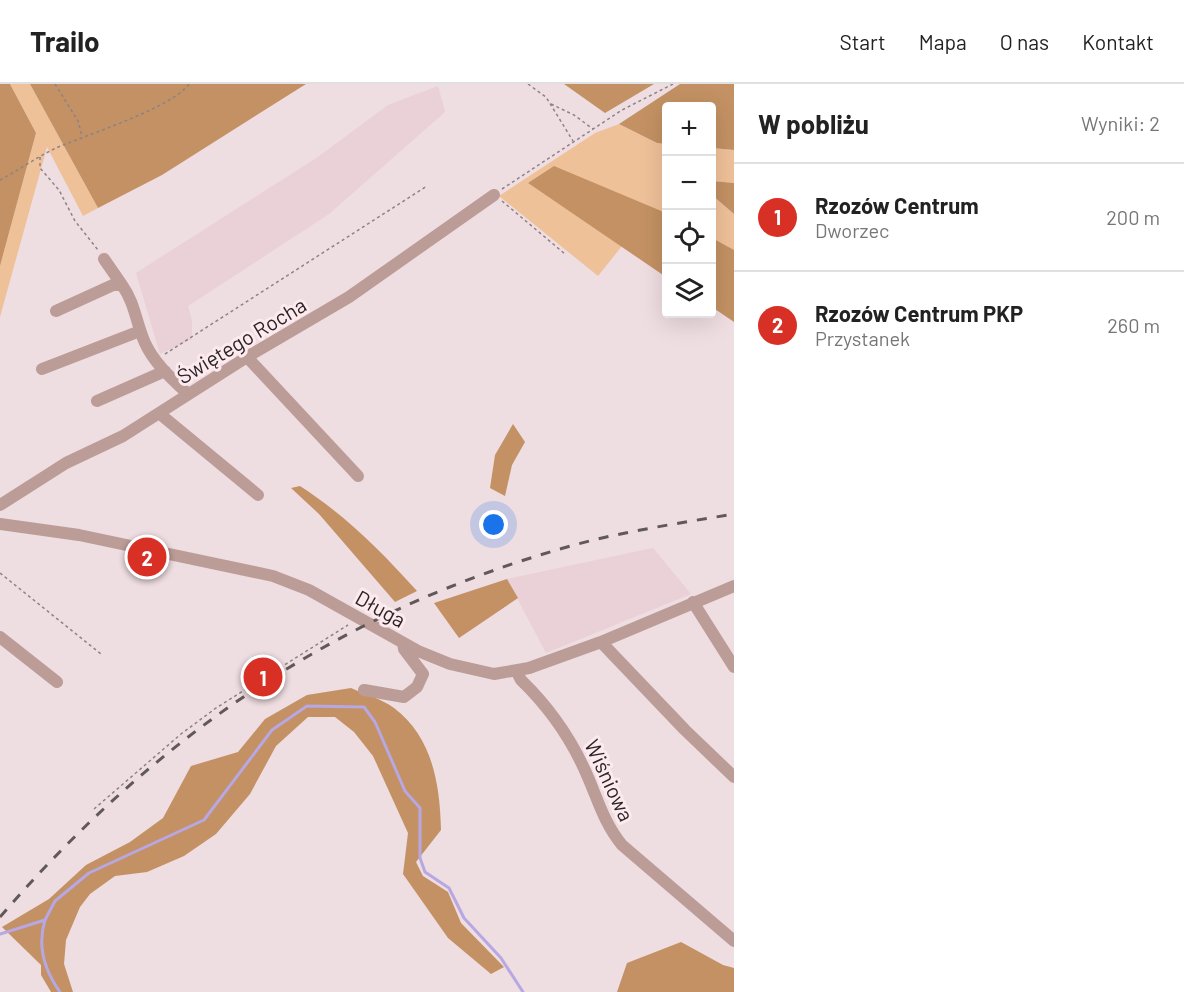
<!DOCTYPE html>
<html lang="pl">
<meta charset="utf-8">
<style>
:root{--surface:#fff;--page:#f6f6f6;--text:#222;--muted:#767676;--line:#e0e0e0;--accent:#d93025}
body{margin:0;font-family:Barlow,sans-serif;background:var(--page);color:var(--text)}
.controls{position:absolute;right:18px;top:18px;display:grid;overflow:hidden;border-radius:6px;box-shadow:0 6px 24px #0002}
.controls button{width:54px;height:54px;display:grid;place-items:center;padding:0;border:0;border-bottom:2px solid var(--line);background:var(--surface);color:var(--text);font:30px sans-serif}
.you{position:absolute;left:494px;top:441px;width:21px;height:21px;margin:-15px;border:4px solid #fff;border-radius:50%;background:#1a73e8;box-shadow:0 0 0 9px #1a73e833}
.badge{display:grid;place-items:center;width:39px;height:39px;border-radius:50%;background:var(--accent);color:#fff;font-size:20px;font-weight:700}
.pin{position:absolute;translate:-50% -50%;border:3px solid #fff;box-shadow:0 2px 6px #0006}
.list{margin:0;padding:0;list-style:none}
h2{display:flex;justify-content:space-between;align-items:center;height:78px;margin:0;padding:0 24px;font-size:26px}
h2 small{font-size:20px;font-weight:400;color:var(--muted)}
.list li{display:grid;grid-template-columns:39px 1fr auto;gap:18px;align-items:center;box-sizing:border-box;height:108px;padding:0 24px;border-top:2px solid var(--line)}
.list b{display:block;font-size:22px;white-space:nowrap}
.list p{margin:0;font-size:20px;white-space:nowrap;color:var(--muted)}
.list em{font-size:20px;font-style:normal;color:var(--muted)}
.icon{flex:none;width:33px;height:33px;fill:none;stroke:currentColor;stroke-width:2;stroke-linecap:round;stroke-linejoin:round}
.map{position:relative;flex:none;width:734px;height:908px;overflow:hidden}
header{display:flex;align-items:center;gap:36px;box-sizing:border-box;height:84px;padding:0 30px;background:var(--surface);border-bottom:2px solid var(--line)}
header strong{font-size:28px}
nav{display:flex;gap:33px;margin-inline-start:auto;font-size:21px}
main{display:flex}
aside{flex:1;background:var(--surface)}
.map>svg:first-child{display:block}
.built{fill:#ead0d7}
.green{fill:#efc199}
.forest{fill:#c39163}
.lines{fill:none;stroke-linecap:round;stroke-linejoin:round}
.stream{stroke:#b7a7e3;stroke-width:3}
.path{stroke:#8e8285;stroke-width:1.5;stroke-dasharray:3 3;stroke-linecap:butt}
.minor{stroke:#bc9c96;stroke-width:12}
.rail{stroke:#61585a;stroke-width:3;stroke-dasharray:10 10;stroke-linecap:butt}
.labels{text-anchor:middle;dominant-baseline:central;stroke-width:6;stroke-linejoin:round;paint-order:stroke}
.street-label{font-size:21px;fill:#2a2425;stroke:#fceaef}
</style>
<header>
<strong>Trailo</strong>
<nav><a>Start</a><a>Mapa</a><a>O nas</a><a>Kontakt</a></nav>
</header>
<main>
<div class="map">
<svg width="734" height="908" viewBox="0 0 734 908">
<rect width="100%" height="100%" fill="#eedde1"/>
<path class="built" d="M438,2l7,26 -116,102 -141,92 4,14v19l-32,15 -24,-81 182,-116 70,-52z
M653,464l38,46 -145,59 -39,-74z"/>
<path class="green" d="M10,0h20l68,124 -15,8 -36,-69 -47,170v-51l36,-133z
M619,40l38,19 9,1v69l-138,-30 94,63 -24,30 -99,-80 96,-63z
M712,64l22,2v33l-22,-2z
M712,111l22,19v38l-22,-13z"/>
<path class="forest" d="M0,0h10l26,49 -36,133z
M30,0h276l-144,91 -64,33z
M564,0h90l-49,29z
M680,0h54v66l-22,-2v-42h-46v38l-9,-1 -38,-19z
M554,82l112,47v64l-138,-94z
M712,97l22,2v31l-22,-19z
M712,154l22,12v72l-22,-15z
M513,340l12,18 -13,23 -7,31 -15,-8 5,-33z
M300,402c45,29 81,65 117,105l-22,11 -76,-88 -28,-26z
M507,495l11,19 -59,40 -25,-35z
M351,604c13,6 31,11 43,20 39,29 46,78 47,122l-25,32 7,14 25,16 13,31 43,44 -13,7 -43,-36 -45,-64 5,-41 -35,-77 -19,-24 -19,-15h-27l-32,29 -26,48 -34,40 -32,22 -37,16 -32,4 -25,18 -10,13 -14,33 -2,24 9,28h-22l-10,-17v-10l-39,-38 47,-28 37,-34 44,-23 33,-24 28,-52 47,-14 27,-33 42,-24z
M681,858l42,23 11,3v24h-117l10,-29z"/>
<g class="lines">
<path class="stream" d="M45,836c-8,26 0,51 15,72
M0,850l45,-14 10,-19 34,-28 115,-53 68,-90 35,-24 57,1 11,15 30,69 15,17v50l5,14 24,16 15,30 37,40 22,34"/>
<path class="path" d="M55,0l23,37 4,15
M528,0l18,13 27,44
M551,20l23,11 19,14
M40,73v11l19,22 16,31 23,29
M0,96c19,-10 37,-23 56,-32 30,-13 116,-40 133,-64
M502,105l120,-79 51,-26
M502,117l63,53
M165,270l262,-168
M0,489l101,81
M94,725l87,-75 35,-26 132,-83"/>
<path class="minor" d="M104,175l18,26
M56,227l57,-26h9c13,18 14,38 23,58 9,20 27,36 43,51
M247,273l111,119
M42,285l98,-38
M97,317l68,-30
M160,330l98,81
M0,421l66,-42 57,-27 124,-79 102,-60 145,-102
M0,440l79,11 194,41 36,14 109,61 32,13 44,10 35,-6 72,-26 133,-56
M693,518l41,65
M0,553l57,45
M601,558l84,88 49,47
M517,588l4,8c29,28 50,58 66,95 11,25 17,48 35,70l112,96
M364,606l40,7 13,-10 6,-13 -19,-25 -1,-6"/>
<path class="rail" d="M0,833c157,-182 340,-307 574,-372 52,-14 106,-22 160,-31"/>
</g>
<g class="labels">
<g class="street-label">
<text transform="translate(241 256) rotate(-31)">Świętego Rocha</text>
<text transform="translate(381 524) rotate(29)">Długa</text>
<text transform="translate(610 696) rotate(65)">Wiśniowa</text>
</g>
</g>
</svg>
<div class="controls">
<button>+</button>
<button>−</button>
<button><svg class="icon" aria-label="locate" viewBox="0 0 24 24"><circle cx="12" cy="12" r="6"/><path d="M12 2v4M12 18v4M2 12h4M18 12h4"/></svg></button>
<button><svg class="icon" aria-label="layers" viewBox="0 0 24 24"><path d="M12 4l9 5-9 5-9-5zM3 14l9 5 9-5"/></svg></button>
</div>
<div class="you"></div>
<div class="pin badge" style="left:263px;top:593px">1</div>
<div class="pin badge" style="left:147px;top:473px">2</div>
</div>
<aside>
<h2>W pobliżu<small>Wyniki: 2</small></h2>
<ul class="list">
<li><span class="badge">1</span><div><b>Rzozów Centrum</b><p>Dworzec</p></div><em>200 m</em></li>
<li><span class="badge">2</span><div><b>Rzozów Centrum PKP</b><p>Przystanek</p></div><em>260 m</em></li>
</ul>
</aside>
</main>
